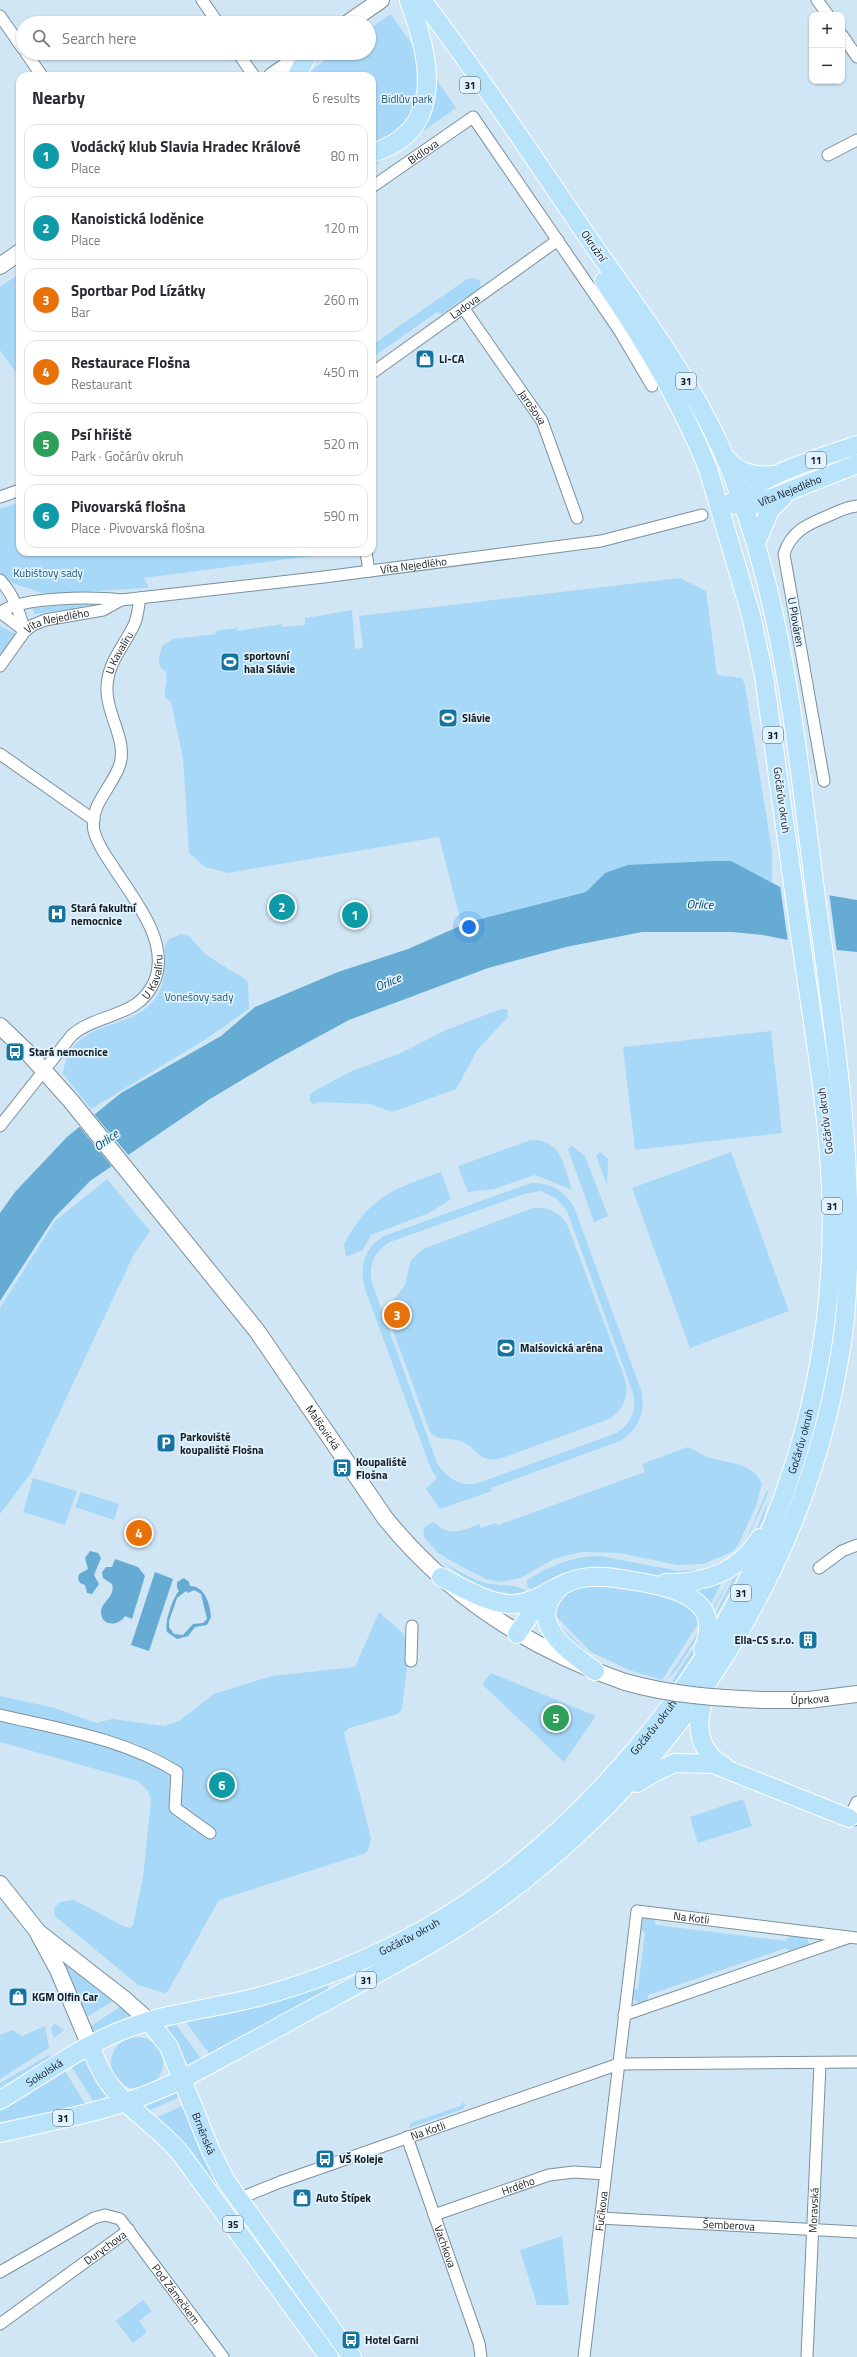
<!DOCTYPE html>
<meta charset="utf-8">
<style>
:root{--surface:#fff;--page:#f7f7f7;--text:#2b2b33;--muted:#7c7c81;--line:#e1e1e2;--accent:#0b8043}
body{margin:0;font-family:"Titillium Web",sans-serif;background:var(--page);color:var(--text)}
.controls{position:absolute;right:12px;top:12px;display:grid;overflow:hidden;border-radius:8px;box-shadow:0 1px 3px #0004}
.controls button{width:36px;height:36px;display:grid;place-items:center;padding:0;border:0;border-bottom:1px solid var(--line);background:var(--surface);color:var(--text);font:20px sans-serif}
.you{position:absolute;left:469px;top:927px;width:14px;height:14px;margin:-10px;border:3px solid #fff;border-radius:50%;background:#1a73e8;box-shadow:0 0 0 6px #1a73e833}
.badge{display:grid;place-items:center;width:26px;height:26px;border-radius:50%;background:var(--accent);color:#fff;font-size:13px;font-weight:700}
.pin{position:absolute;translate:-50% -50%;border:2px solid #fff;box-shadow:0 1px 4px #0006}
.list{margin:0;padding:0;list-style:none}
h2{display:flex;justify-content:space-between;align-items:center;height:52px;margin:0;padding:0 16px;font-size:17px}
h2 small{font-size:13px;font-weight:400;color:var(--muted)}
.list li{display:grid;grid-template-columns:26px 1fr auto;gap:12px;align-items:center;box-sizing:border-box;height:64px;margin:0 8px 8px;padding:0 8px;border:1px solid var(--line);border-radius:12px}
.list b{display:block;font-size:15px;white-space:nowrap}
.list p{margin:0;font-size:13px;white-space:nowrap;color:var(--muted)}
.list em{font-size:13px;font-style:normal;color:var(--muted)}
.icon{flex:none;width:22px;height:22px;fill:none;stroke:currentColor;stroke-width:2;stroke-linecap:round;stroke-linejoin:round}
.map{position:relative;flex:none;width:857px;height:2357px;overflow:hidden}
.search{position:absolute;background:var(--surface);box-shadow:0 1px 3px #0004;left:16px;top:16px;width:360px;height:44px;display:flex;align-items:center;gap:10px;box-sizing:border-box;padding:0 14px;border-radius:22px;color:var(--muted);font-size:15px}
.panel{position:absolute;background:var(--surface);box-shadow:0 1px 3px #0004;left:16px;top:72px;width:360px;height:484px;border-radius:12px}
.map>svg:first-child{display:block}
.green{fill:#a8d8f7;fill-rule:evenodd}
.water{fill:#66abd4;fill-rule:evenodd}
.pier{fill:#d0e6f5}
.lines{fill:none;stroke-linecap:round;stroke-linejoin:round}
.street-casing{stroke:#7b909d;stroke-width:13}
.secondary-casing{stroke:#7b909d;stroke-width:18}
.primary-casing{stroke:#fff;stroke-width:20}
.street{stroke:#fff;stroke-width:11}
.secondary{stroke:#fff;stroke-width:16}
.primary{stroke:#b9e2fb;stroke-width:18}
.secondary-bridge-casing{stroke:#7b909d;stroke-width:18;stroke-linecap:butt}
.secondary-bridge{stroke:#fff;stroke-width:16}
.labels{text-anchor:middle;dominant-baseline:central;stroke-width:3.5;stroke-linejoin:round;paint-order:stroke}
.shield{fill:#e1f3ff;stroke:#525c64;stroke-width:1}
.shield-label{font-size:10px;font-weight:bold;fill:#141c21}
.park-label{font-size:11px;fill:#235775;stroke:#e1f3ff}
.street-label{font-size:11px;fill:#141c21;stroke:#e1f3ff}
.poi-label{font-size:11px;font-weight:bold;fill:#141c21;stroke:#e1f3ff;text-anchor:start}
.water-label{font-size:12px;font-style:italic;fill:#05405c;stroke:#e1f3ff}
</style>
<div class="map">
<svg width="857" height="2357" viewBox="0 0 857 2357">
<rect width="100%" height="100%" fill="#d0e6f5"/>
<path class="green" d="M391,14l65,94 -84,59v-91h-68l31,-23h34v-24z
M20,273v105l-20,-28v-63z
M474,278l6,3 1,8 -11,10 -6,-1 -22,16 -5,-2 -64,45 -1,9v-21l95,-66z
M20,502v50h260l3,4 6,-4h53l-198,26 5,10 -104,6 -33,-11 -12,-9v-65z
M680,578l26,13 11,84 25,3 3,7 27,166v34l-41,-24 -126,12 -19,19 -117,30h-8l-22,-85 -211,36 -23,-6 -16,-14 -6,-95 -12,-56 -6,-5c-1,-10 3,-14 1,-25l-6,-5 -1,-10 3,-11 10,-6v-6l1,5 43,-5 -1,-3 23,-3 -1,3 45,-7v3l23,-2v-9l1,2 46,-8 3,39 8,-1 -4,-32z
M99,602l3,2 -1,1 -67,9 -1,-6z
M0,626l16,8 -16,21z
M181,934l8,2 17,19 39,24 3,4 1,26 -43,30 -115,70 -28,-35c10,-64 77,-36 98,-86 5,-13 3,-30 4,-43l4,-6z
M501,1009h6l1,8 -30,32 -22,40 -64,23 -22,-8 -53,-2 -3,3 -4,-4v-6l4,-4 38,-20 49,-18 45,-23z
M771,1031l11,102 -147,17 -12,-103z
M531,1140c31,-1 33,27 41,50l-37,-15 -41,14 -26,3 -10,-26z
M572,1146l13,10 23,60 -14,6 -26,-73z
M600,1152l8,7 -1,26 -11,-30z
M731,1152l58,159 -99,37 -58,-160z
M441,1172l10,27 -22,14 -58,22 -8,15 -17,7 -2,-13c25,-47 49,-55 97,-72z
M107,1179l43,52 -16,23 -103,219 -31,41v-206l55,-87z
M531,1183c19,-1 34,8 43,24l68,186c3,20 -4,37 -22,48l-129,47 1,3 -52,18 -14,-20 11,-11 -6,-9 -66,-180c-6,-22 -1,-41 19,-53zM540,1191l16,7 11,13 66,182c5,17 -3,34 -19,41l-136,49c-18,5 -32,-6 -41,-20l-65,-180c-4,-17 2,-32 18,-41l134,-48z
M533,1208c14,-1 26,3 34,16l58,155c5,18 -3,34 -19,41l-101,37c-27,8 -25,-7 -42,-15 -11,-6 -24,1 -33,-10l-42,-115v-9l17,-23 6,-25 12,-11z
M688,1447c7,2 13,8 19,10 19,6 46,5 55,27l-6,22 -18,39 -6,7 -29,12 -26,1 -57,-12 -37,-1 -27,6 -36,20 -19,4 -15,-3 -22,-11 -26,-15 -14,-16c-2,-9 2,-12 10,-15 14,15 29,9 45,2l2,4 15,-5 2,2 147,-53 -3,-8z
M33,1478l44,13 -12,34 -42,-13z
M767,1490l1,3 -26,58z
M81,1492l38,12 -5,16 -39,-13z
M768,1501l-4,17 -12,22z
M600,1556l79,15 22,-1 31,-13 -8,10 -54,11 -83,-10 -17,4 -37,20 -6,-6v-6c24,-14 45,-24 73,-24z
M440,1560c14,8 27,17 42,22 17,6 35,-1 48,12 -34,12 -64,-15 -90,-34z
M738,1569l2,2 -25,47h-2z
M734,1572l-23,42 -1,-2z
M723,1580l-14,27 -17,-19z
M603,1584l80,15 18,20 -39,61 -33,-10 -38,-18 -41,-42 19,-21z
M379,1612l25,22 4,26 -6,49 -4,5 -49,14 -5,5 27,105 -2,10 -3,5 -147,47 -51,91 -4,2 -26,-8 -83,-69 -1,-8 6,-6 14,-2 51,27 5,1 3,-3 10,-48 8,-77 -3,-9 -10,-10 -138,-39v-46l55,12 41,15 16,-4 52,7 15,-5 35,-27 58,-18 83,-9z
M549,1615l40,39 -15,-6z
M703,1625v3l-26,41 -11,12z
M695,1646l1,4 -21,32 -3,-1z
M491,1673l105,43 -32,46 -82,-78z
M743,1799l9,27 -54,17 -8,-26z
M654,1916l2,9 130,16 5,-8 16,4 2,8 -16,9 -7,-6 -138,47 -1,9c-11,0 -16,-5 -16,-16l7,1 7,-56 -7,-5 4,-8z
M61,1961l52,40 -28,17z
M327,1985l4,6 -120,65 -25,-34 53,-10z
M120,2007l12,9 -40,18 -3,-7z
M54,2023l10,7 -10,8 -3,-9z
M175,2023l28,38 -14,8 -13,-28 -14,-15z
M45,2026l4,22 -49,31v-44l12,-5 10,6z
M111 2063a26 26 0 1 1 52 0a26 26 0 1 1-52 0Z
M87,2054l25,46 -17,4 -25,-40z
M49,2055l5,2 -54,35v-9z
M64,2069l22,36 -86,17v-13z
M179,2088l3,8 -34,15 -6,-5z
M464,2102l1,3 -2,4 -54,19 2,-5 49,-17z
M186,2104l159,253h-7l-182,-239z
M562,2236l7,69h-32l-17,-55z
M143,2300l9,11 -13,10 8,11 -14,11 -17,-22z"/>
<path class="water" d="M711,861h20l49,26 77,13v52l-20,-2 -74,-15 -31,-3h-90l-76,15 -78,21 -139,52 -72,39 -67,40 -120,82 -36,37 -54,83v-88l15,-21 52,-55 54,-44 100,-57 34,-29 83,-35 70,-23 61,-27 117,-30 19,-19 23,-8z
M90,1551l8,2 3,5 -7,17 5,9 -7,10 -5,-1 -2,-8 -5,-2 -2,-4 1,-5 9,-5 -3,-11z
M115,1559l23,8 7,9 -13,43 -7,-3c-6,10 -23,11 -24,-3 -1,-11 15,-15 11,-29l-9,-6 -1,-6 4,-5h6z
M155,1572l18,7 -24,72 -18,-6z
M184,1578l5,4 1,4c15,0 20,18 21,31l-4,8 -12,2 -7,9 -11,3 -10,-7c-3,-9 6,-35 12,-41l-2,-3v-6zM194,1590l7,4 6,25 -4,4 -10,1 -10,11 -9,-1 -5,-7v-6l8,-23 9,-7 2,2z"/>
<path class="pier" d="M780,885l49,7 8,60 -49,-9z
M93,1113l37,44 -17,11 -35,-43z"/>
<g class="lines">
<g class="street-casing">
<g id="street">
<path d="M202,0l16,23"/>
<path d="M817,0l11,15"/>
<path d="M0,16l23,33"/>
<path d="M842,35l15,22"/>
<path d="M26,53l16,23"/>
<path d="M238,53l16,23"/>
<path d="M828,155l29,-15"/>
<path id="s1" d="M372,187l101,-70 146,213 33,56"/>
<path id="s2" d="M464,309l78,112 35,97"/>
<path id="s3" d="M372,373l186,-133"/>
<path d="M0,497l20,-7"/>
<path d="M366,552l3,19"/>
<path d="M0,580c14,15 19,32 25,51"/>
<path d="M0,612l25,19"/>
<path id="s4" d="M0,613c20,-17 95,-16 121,-13l203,-23 277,-36 101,-26"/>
<path id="s5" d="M0,666l25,-35 8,-6 12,-5 58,-10 18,-10"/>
<path d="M0,754l94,66"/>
<path d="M824,781l-40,-227c7,-23 24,-30 46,-39 9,-4 17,-8 27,-9"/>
<path id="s6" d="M0,1126l72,-91c27,-23 68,-17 83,-55 15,-40 -23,-83 -43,-115 -7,-10 -15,-22 -18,-34 -5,-27 19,-44 26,-67 7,-24 -13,-49 -13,-73 -1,-27 16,-43 27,-66 4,-8 4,-18 6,-27"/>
<path d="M819,1568l23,-17 15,-6"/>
<path d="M411,1661l1,-35"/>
<path d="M0,1715c60,14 124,24 177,57l-2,36 35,25"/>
<path d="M854,1820l-5,-2 8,-16"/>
<path d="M624,2015l223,-77"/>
<path id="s7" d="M407,2137l72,206 2,14"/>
<path id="s8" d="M238,2199l42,-17 339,-118 238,-2"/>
<path id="s9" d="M434,2215l115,-40 25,-3 31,2"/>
<path id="s10" d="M600,2218l257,14"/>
<path id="s11" d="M0,2272l94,-54 11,-3 15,4 103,138"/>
<path id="s12" d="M0,2324l129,-94"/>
<path id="s13" d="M584,2357l53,-446 220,27"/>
<path id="s14" d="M807,2357l13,-293"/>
</g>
</g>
<g class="secondary-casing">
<g id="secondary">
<path d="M348,23l33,-23"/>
<path d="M272,76l33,-23"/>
<path d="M0,266l20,-14"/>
<path id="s15" d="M0,1026l29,28 42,47 186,230 128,187c63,78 145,131 240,164"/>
<path id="s16" d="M763,1700h46l48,-6"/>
<path d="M0,1884l38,48 85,66 26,23"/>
<path d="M39,1935l19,35 32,76"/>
</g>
</g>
<g class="primary-casing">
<g id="primary">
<path d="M297,76l11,-23"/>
<path d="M372,153c75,-22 58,-97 37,-152"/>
<path d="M725,457c13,16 29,20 49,18"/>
<path id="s17" d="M733,501l11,4 12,-1 101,-40"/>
<path d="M734,505c19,-29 90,-48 123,-60"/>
<path d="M756,543l14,-33 14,-14"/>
<path d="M441,1577c21,10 47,27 71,27 26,0 45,-22 70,-26 17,-3 35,0 52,3 38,6 91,17 69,68"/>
<path d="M665,1583c38,1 74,-11 95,-45"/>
<path d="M561,1586c-38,36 7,64 34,85"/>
<path d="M517,1634l15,-22 15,-15"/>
<path d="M706,1695c-12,27 -9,56 18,71"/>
<path d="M637,1783l16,-10 22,-10 38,1 136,54"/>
<path id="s18" d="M149,2021l20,26 41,102 16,32 126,176"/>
<path d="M90,2046c5,12 10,25 18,36 20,28 51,45 73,72l148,203"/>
<path id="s19" d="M0,2100c43,-25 83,-56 131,-73 41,-15 85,-19 127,-30 57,-15 114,-39 165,-67 98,-55 181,-136 248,-225 111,-148 168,-333 160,-518 -3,-75 -16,-150 -27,-224 -13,-95 -26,-191 -40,-287l-13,-61 -43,-146c-26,-66 -64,-129 -104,-188"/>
<path d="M0,2133c48,-11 97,-20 143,-37 30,-11 57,-26 84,-41 36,-19 71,-39 107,-58 59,-32 119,-63 172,-103 183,-138 312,-346 339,-575 12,-139 -9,-277 -28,-414 -21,-156 -32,-314 -97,-459 -33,-73 -83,-138 -129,-204 -55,-81 -110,-164 -169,-242"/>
</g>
</g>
<use href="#street" class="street"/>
<use href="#secondary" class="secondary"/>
<use href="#primary" class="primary"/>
<g class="secondary-bridge-casing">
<path id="secondary-bridge" d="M625,1682c46,13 91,16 138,18"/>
</g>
<use href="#secondary-bridge" class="secondary-bridge"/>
</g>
<defs>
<g id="shop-square" transform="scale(1)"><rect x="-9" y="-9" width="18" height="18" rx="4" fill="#1674a1" stroke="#e1f3ff"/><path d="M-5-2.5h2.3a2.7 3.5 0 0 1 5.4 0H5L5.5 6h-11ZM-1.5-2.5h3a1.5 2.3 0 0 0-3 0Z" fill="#fff"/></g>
<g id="stadium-square" transform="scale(1)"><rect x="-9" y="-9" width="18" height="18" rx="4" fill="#1674a1" stroke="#e1f3ff"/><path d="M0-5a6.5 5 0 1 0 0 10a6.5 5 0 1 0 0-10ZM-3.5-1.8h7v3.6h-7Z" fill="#fff"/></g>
<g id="hospital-square" transform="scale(1)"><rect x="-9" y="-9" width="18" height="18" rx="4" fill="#1674a1" stroke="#e1f3ff"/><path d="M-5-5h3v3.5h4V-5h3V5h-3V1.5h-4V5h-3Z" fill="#fff"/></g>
<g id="bus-square" transform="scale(1)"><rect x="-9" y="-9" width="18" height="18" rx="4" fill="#1674a1" stroke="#e1f3ff"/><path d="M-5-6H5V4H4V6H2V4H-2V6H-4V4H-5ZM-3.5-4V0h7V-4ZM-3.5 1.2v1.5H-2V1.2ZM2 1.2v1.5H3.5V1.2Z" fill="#fff"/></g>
<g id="parking-square" transform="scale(1)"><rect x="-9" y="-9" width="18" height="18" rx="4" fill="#1674a1" stroke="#e1f3ff"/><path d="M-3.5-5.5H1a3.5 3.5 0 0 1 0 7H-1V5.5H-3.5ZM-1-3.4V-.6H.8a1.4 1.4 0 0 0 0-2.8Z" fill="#fff"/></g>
<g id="building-square" transform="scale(1)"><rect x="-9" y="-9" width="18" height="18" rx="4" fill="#1674a1" stroke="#e1f3ff"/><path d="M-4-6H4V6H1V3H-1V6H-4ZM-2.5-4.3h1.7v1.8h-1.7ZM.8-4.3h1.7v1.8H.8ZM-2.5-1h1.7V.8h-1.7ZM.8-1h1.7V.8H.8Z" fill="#fff"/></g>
</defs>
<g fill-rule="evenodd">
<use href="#shop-square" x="425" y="359"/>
<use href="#stadium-square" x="230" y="662"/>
<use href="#stadium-square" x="448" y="718"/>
<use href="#hospital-square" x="57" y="914"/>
<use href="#bus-square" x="15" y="1052"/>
<use href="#stadium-square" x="506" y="1348"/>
<use href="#parking-square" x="166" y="1443"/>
<use href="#bus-square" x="342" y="1468"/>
<use href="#building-square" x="808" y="1640"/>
<use href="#shop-square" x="18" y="1997"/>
<use href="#bus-square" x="325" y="2159"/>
<use href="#shop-square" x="302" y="2198"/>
<use href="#bus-square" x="351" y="2340"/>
</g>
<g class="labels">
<g class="shield">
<rect x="460" y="77" width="20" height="16" rx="3"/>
<rect x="676" y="373" width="20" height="16" rx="3"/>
<rect x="806" y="452" width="20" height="16" rx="3"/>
<rect x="763" y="727" width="20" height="16" rx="3"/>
<rect x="822" y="1198" width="20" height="16" rx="3"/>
<rect x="731" y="1585" width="20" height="16" rx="3"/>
<rect x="356" y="1972" width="20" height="16" rx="3"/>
<rect x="53" y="2110" width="20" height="16" rx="3"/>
<rect x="223" y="2216" width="20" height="16" rx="3"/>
</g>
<g class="shield-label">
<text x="470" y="85">31</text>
<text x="686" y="381">31</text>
<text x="816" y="460">11</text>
<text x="773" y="735">31</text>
<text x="832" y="1206">31</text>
<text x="741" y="1593">31</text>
<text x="366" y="1980">31</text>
<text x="63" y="2118">31</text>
<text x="233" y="2224">35</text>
</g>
<g class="park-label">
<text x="407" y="99">Bidlův park</text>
<text x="48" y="573">Kubištovy sady</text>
<text x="199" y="997">Vonešovy sady</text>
</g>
<g class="street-label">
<text stroke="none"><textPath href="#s1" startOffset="62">Bidlova</textPath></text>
<text transform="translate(594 246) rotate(55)">Okružní</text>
<text stroke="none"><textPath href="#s3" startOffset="114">Ladova</textPath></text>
<text stroke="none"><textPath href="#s2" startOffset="120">Jarošova</textPath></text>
<text stroke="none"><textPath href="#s17" startOffset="60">Víta Nejedlého</textPath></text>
<text stroke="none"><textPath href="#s4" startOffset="418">Víta Nejedlého</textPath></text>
<text stroke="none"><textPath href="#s5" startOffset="77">Víta Nejedlého</textPath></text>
<text transform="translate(796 622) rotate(80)">U Plováren</text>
<text stroke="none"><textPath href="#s6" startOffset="574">U Kavalíru</textPath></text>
<text transform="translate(782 800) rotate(82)">Gočárův okruh</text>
<text stroke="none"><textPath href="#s6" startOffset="221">U Kavalíru</textPath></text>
<text transform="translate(825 1121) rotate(-97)">Gočárův okruh</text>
<text stroke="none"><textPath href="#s15" startOffset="516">Malšovická</textPath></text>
<text stroke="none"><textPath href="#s19" startOffset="1092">Gočárův okruh</textPath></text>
<text stroke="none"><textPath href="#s16" startOffset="47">Úprkova</textPath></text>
<text stroke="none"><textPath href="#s19" startOffset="768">Gočárův okruh</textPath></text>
<text stroke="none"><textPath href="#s13" startOffset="504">Na Kotli</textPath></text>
<text stroke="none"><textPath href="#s19" startOffset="444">Gočárův okruh</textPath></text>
<text stroke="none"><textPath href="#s19" startOffset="52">Sokolská</textPath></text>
<text stroke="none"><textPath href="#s8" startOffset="202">Na Kotli</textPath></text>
<text stroke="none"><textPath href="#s18" startOffset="126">Brněnská</textPath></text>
<text stroke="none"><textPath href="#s9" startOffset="89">Hrdého</textPath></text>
<text stroke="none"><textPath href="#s14" startOffset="147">Moravská</textPath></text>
<text stroke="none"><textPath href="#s13" startOffset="147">Fučíkova</textPath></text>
<text stroke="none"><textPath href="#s10" startOffset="129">Šemberova</textPath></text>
<text stroke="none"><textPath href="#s12" startOffset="130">Durychova</textPath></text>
<text stroke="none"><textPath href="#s7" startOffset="116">Vachkova</textPath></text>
<text stroke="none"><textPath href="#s11" startOffset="229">Pod Zámečkem</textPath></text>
</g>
<g class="poi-label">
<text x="439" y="359">LI-CA</text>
<text x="244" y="656">sportovní<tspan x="244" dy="13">hala Slávie</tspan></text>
<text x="462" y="718">Slávie</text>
<text x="71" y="908">Stará fakultní<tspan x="71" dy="13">nemocnice</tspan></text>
<text x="29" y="1052">Stará nemocnice</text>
<text x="520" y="1348">Malšovická aréna</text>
<text x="180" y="1437">Parkoviště<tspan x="180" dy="13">koupaliště Flošna</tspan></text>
<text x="356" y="1462">Koupaliště<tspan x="356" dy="13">Flošna</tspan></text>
<text x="794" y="1640" text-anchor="end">Ella-CS s.r.o.</text>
<text x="32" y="1997">KGM Olfin Car</text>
<text x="339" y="2159">VŠ Koleje</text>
<text x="316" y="2198">Auto Štípek</text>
<text x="365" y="2340">Hotel Garni</text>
</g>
<g class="water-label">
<text transform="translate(700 904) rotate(1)">Orlice</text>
<text transform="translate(388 982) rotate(-23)">Orlice</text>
<text transform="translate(106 1140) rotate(-36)">Orlice</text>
</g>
</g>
</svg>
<div class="controls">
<button>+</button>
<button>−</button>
</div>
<div class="you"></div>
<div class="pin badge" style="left:355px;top:915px;background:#0f9aa8">1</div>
<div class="pin badge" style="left:282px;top:907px;background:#0f9aa8">2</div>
<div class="pin badge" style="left:397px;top:1315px;background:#e8710a">3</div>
<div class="pin badge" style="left:139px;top:1533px;background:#e8710a">4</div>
<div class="pin badge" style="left:556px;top:1718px;background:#2e9e5b">5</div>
<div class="pin badge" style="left:222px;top:1785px;background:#0f9aa8">6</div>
<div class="search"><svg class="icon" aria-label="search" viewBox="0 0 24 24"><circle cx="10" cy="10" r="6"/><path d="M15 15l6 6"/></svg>Search here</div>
<section class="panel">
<h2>Nearby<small>6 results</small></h2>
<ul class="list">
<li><span class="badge" style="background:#0f9aa8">1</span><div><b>Vodácký klub Slavia Hradec Králové</b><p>Place</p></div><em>80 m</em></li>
<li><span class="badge" style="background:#0f9aa8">2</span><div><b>Kanoistická loděnice</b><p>Place</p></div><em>120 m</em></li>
<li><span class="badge" style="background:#e8710a">3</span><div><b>Sportbar Pod Lízátky</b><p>Bar</p></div><em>260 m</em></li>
<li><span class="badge" style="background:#e8710a">4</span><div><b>Restaurace Flošna</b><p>Restaurant</p></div><em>450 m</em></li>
<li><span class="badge" style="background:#2e9e5b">5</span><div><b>Psí hřiště</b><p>Park · Gočárův okruh</p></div><em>520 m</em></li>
<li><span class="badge" style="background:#0f9aa8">6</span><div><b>Pivovarská flošna</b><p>Place · Pivovarská flošna</p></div><em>590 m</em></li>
</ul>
</section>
</div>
